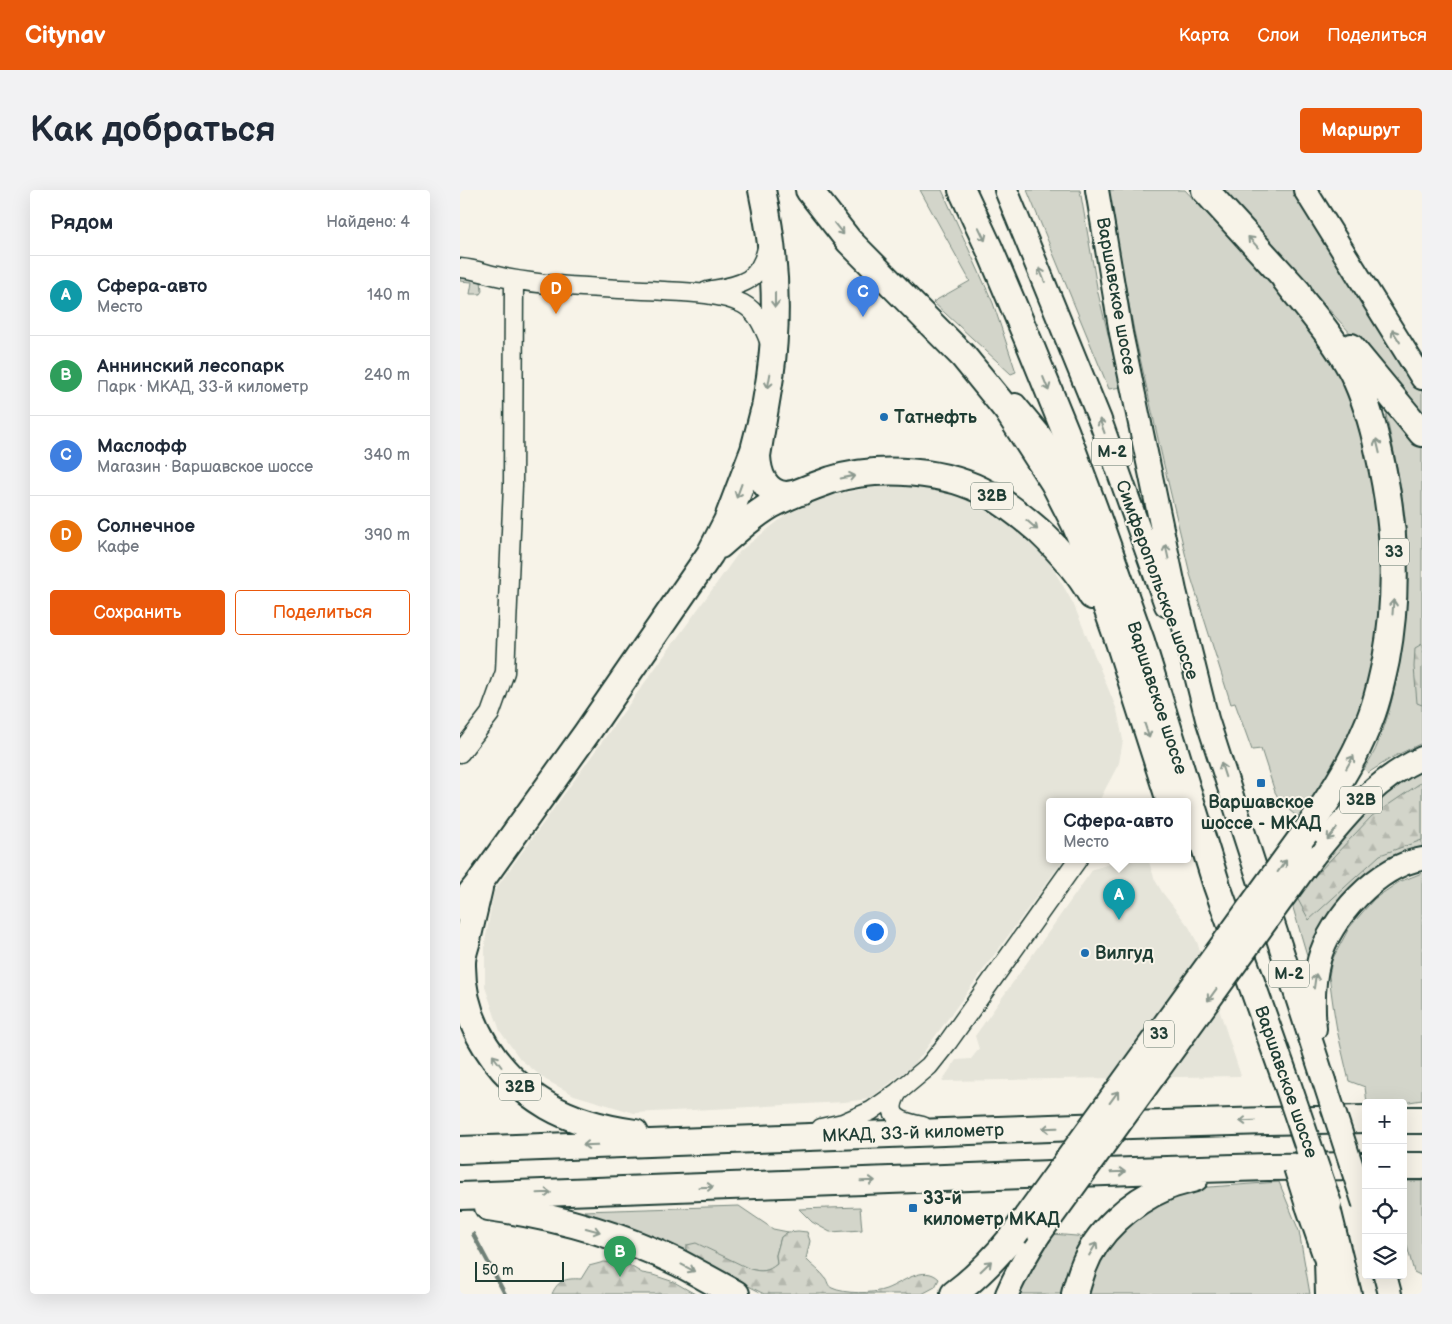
<!DOCTYPE html>
<html lang="ru">
<meta charset="utf-8">
<style>
:root{--surface:#fff;--page:#f2f2f3;--text:#1f2937;--muted:#747a83;--line:#e0e1e3;--accent:#ea580c}
body{margin:0;font-family:"Balsamiq Sans",sans-serif;background:var(--page);color:var(--text)}
.controls{position:absolute;right:15px;bottom:15px;display:grid;overflow:hidden;border-radius:5px;box-shadow:0 5px 20px #0002}
.controls button{width:45px;height:45px;display:grid;place-items:center;padding:0;border:0;border-bottom:1px solid var(--line);background:var(--surface);color:var(--text);font:25px sans-serif}
.scale{position:absolute;left:15px;bottom:12px;width:89px;box-sizing:border-box;padding-left:5px;border:2px solid #1f3d34;border-top:0;font-size:14px;line-height:18px;white-space:nowrap;color:#1f3d34;-webkit-text-stroke:4px #f7f3e8;paint-order:stroke}
.you{position:absolute;left:414px;top:741px;width:18px;height:18px;margin:-12px;border:4px solid #fff;border-radius:50%;background:#1a73e8;box-shadow:0 0 0 8px #1a73e833}
.badge{display:grid;place-items:center;width:32px;height:32px;border-radius:50%;background:var(--accent);color:#fff;font-size:16px;font-weight:700}
.pin{position:absolute;translate:-50% -41px;filter:drop-shadow(0 1px 2px #0008)}
.pin::after{content:'';position:absolute;top:26px;width:18px;height:15px;background:inherit;clip-path:polygon(0 0,100% 0,50% 100%)}
.popup{position:absolute;left:586px;top:608px;width:145px;height:65px;box-sizing:border-box;display:grid;place-content:center;border-radius:5px;background:var(--surface);filter:drop-shadow(0 1px 4px #0005);font-size:16px;white-space:nowrap;color:var(--muted)}
.popup b{font-size:19px;color:var(--text)}
.popup::after{content:'';position:absolute;left:50%;top:100%;margin-left:-10px;border:10px solid transparent;border-top-color:var(--surface)}
.list{margin:0;padding:0;list-style:none}
h2{display:flex;justify-content:space-between;align-items:center;height:65px;margin:0;padding:0 20px;font-size:21px}
h2 small{font-size:16px;font-weight:400;color:var(--muted)}
.list li{display:grid;grid-template-columns:32px 1fr auto;gap:15px;align-items:center;box-sizing:border-box;height:80px;padding:0 20px;border-top:1px solid var(--line)}
.list b{display:block;font-size:19px;white-space:nowrap}
.list p{margin:0;font-size:16px;white-space:nowrap;color:var(--muted)}
.list em{font-size:16px;font-style:normal;color:var(--muted)}
.actions{display:flex;gap:10px;padding:15px 20px}
.actions a{flex:1;padding:11px 0;border:1px solid var(--accent);border-radius:5px;text-align:center;font-size:18px;color:var(--accent)}
.actions .main{background:var(--accent);color:#fff}
.icon{flex:none;width:28px;height:28px;fill:none;stroke:currentColor;stroke-width:2;stroke-linecap:round;stroke-linejoin:round}
.map{position:relative;flex:none;width:962px;height:1104px;overflow:hidden;border-radius:5px}
header{display:flex;align-items:center;gap:30px;box-sizing:border-box;height:70px;padding:0 25px;background:var(--accent);color:#fff}
header strong{font-size:24px}
nav{display:flex;gap:28px;margin-inline-start:auto;font-size:18px}
.intro{display:flex;align-items:center;justify-content:space-between;box-sizing:border-box;height:120px;padding:0 30px}
h1{margin:0;font-size:35px}
.button{padding:12px 22px;border-radius:5px;background:var(--accent);color:#fff;font-size:18px;font-weight:700}
main{display:flex;gap:30px;padding:0 30px}
aside{flex:1;background:var(--surface);border-radius:5px;box-shadow:0 5px 20px #0002}
.map>svg:first-child{display:block}
.built{fill:#e5e4d9}
.green{fill:#d3d5ca;stroke:#79897f}
.forest{fill:url(#forest-firs);stroke:#79897f}
.lines{fill:none;stroke-linecap:round;stroke-linejoin:round}
.stream{stroke:#6f8077;stroke-width:4}
.minor-casing{stroke:#1f3d34;stroke-width:21}
.major-casing{stroke:#1f3d34;stroke-width:26}
.highway-casing{stroke:#1f3d34;stroke-width:30}
.minor{stroke:#f7f3e8;stroke-width:18}
.major{stroke:#f7f3e8;stroke-width:22}
.highway{stroke:#f7f3e8;stroke-width:26}
.major-bridge-casing{stroke:#1f3d34;stroke-width:26;stroke-linecap:butt}
.highway-bridge-casing{stroke:#1f3d34;stroke-width:30;stroke-linecap:butt}
.major-bridge{stroke:#f7f3e8;stroke-width:22}
.highway-bridge{stroke:#f7f3e8;stroke-width:26}
.oneway{stroke:#8b988e}
.poi-dot{fill:#1f6fb2;stroke:#f7f3e8;stroke-width:2}
.labels{text-anchor:middle;dominant-baseline:central;stroke-width:4;stroke-linejoin:round;paint-order:stroke}
.shield{fill:#f7f3e8;stroke:#60746a;stroke-width:1}
.shield-label{font-size:16px;font-weight:bold;fill:#1f3d34}
.street-label{font-size:18px;fill:#1f3d34;stroke:#f7f3e8}
.poi-label{font-size:18px;font-weight:bold;fill:#1f3d34;stroke:#f7f3e8;text-anchor:start}
</style>
<header>
<strong>Citynav</strong>
<nav><a>Карта</a><a>Слои</a><a>Поделиться</a></nav>
</header>
<div class="intro"><h1>Как добраться</h1><a class="button">Маршрут</a></div>
<main>
<aside>
<h2>Рядом<small>Найдено: 4</small></h2>
<ul class="list">
<li><span class="badge" style="background:#0f9aa8">A</span><div><b>Сфера-авто</b><p>Место</p></div><em>140 m</em></li>
<li><span class="badge" style="background:#2e9e5b">B</span><div><b>Аннинский лесопарк</b><p>Парк · МКАД, 33-й километр</p></div><em>240 m</em></li>
<li><span class="badge" style="background:#3f7fe0">C</span><div><b>Маслофф</b><p>Магазин · Варшавское шоссе</p></div><em>340 m</em></li>
<li><span class="badge" style="background:#e8710a">D</span><div><b>Солнечное</b><p>Кафе</p></div><em>390 m</em></li>
</ul>
<div class="actions"><a class="main">Сохранить</a><a>Поделиться</a></div>
</aside>
<div class="map">
<svg width="962" height="1104" viewBox="0 0 962 1104">
<defs>
<pattern id="forest-firs" width="22" height="20" patternUnits="userSpaceOnUse" patternTransform="scale(1.25)"><rect width="22" height="20" fill="#d3d5ca"/><path d="M5 1l3.5 6h-7zM16 11l3.5 6h-7z" fill="#b5b8ae"/></pattern>
</defs>
<rect width="100%" height="100%" fill="#f7f3e8"/>
<filter id="ink" filterUnits="userSpaceOnUse"><feTurbulence type="fractalNoise" baseFrequency=".02" numOctaves="2"/><feDisplacementMap in="SourceGraphic" scale="10" xChannelSelector="R" yChannelSelector="G"/><feConvolveMatrix kernelMatrix="1 2 1 2 8 2 1 2 1" color-interpolation-filters="sRGB"/></filter>
<g filter="url(#ink)">
<path class="built" d="M444,294l32,4 35,12 33,18 27,22 20,25 22,38 44,107 6,30 -4,23 -20,38h-49v58h14l-149,205 -46,35 -25,3 -210,11 -60,-18 -28,-15 -26,-21 -20,-28 -15,-44v-45l9,-51 246,-340 46,-36 38,-18 54,-11z
M654,669h34l7,21 7,12 27,35 8,15 44,134 -299,5 14,-21 15,-1 8,-10 -4,-13 118,-167 17,-5z"/>
<path class="green" d="M460,0h22l51,113 23,69 -5,2 -78,-72 37,-21z
M567,0h53l18,103 23,94 -12,2z
M649,0h76l91,98 49,61 29,52 21,79 8,103 -8,66 -6,33 -10,33 -13,30 -45,75 -19,-16 -7,-12 -14,-43 -9,1 -17,-47 -4,1 -41,-130 -27,-113 -29,-130 -14,-74z
M761,0h75l126,202v24l-23,-29z
M0,84l21,6 1,11 -2,3h-10l2,-12 -12,-1z
M933,221l29,36v296l-29,14 -25,16 -4,-4c5,-8 11,-17 14,-26 13,-31 19,-64 24,-97 3,-22 5,-45 6,-68 1,-55 -10,-109 -22,-163z
M962,579v79l-32,10 -22,17 -59,87 -18,-61 7,-9 40,-11 -21,-12 43,-51 35,-33z
M962,683v227l-19,3h-36l-2,-16 -16,-6 -12,-51 -3,-18 -5,-36 3,-16 17,-32 25,-29 25,-17z
M943,991h19v95l-8,-4 -11,-41z
M819,992l20,49 11,63h-225l18,-44 41,-42 52,-20z
M279,1016l34,23 15,3 -7,5 -5,18 1,9 -7,6 -11,1 -73,-17 -51,-23 -51,-20z
M400,1017l2,23 -32,2 -18,-10 -13,-13z
M592,1044l36,3 -24,57h-46l4,-9z"/>
<path class="forest" d="M962,454v61l-5,-2 -3,-36 1,-19z
M962,592v58l-42,15 -71,65 -13,-24 76,-80z
M338,1041l9,1 3,9 -4,18c6,7 15,12 20,20 2,4 2,7 6,9 12,6 41,6 54,1 16,-6 38,-25 53,-10l-4,8 -13,7h-158l-78,-40 1,-9 9,-2 54,26c12,3 17,3 27,-5l-1,-9 5,-18 7,-5z
M144,1072l23,2 15,9 11,2 21,7 21,12h-143c6,-14 14,-16 29,-15l8,-13z"/>
<g class="lines">
<path class="stream" d="M13,1044l32,60"/>
<g class="minor-casing">
<path id="minor" d="M0,78c14,1 24,5 37,8 16,4 33,6 49,8 39,4 79,5 118,7 23,1 58,2 79,13 15,8 21,24 27,39
M247,101c33,-6 52,-7 60,-43
M0,563l30,-39 15,-42 8,-187 1,-205
M438,902c-15,25 3,30 25,34
M361,938l22,-5 28,-12 27,-19 31,-26 19,-24 130,-183"/>
</g>
<g class="major-casing">
<path id="major" d="M546,0l94,230 66,185
M637,0l24,143 54,258 32,128 117,362
M845,0l117,188
M555,215l25,30 22,33 24,48
M853,667c32,-39 62,-78 109,-99
M855,839c-2,-23 -2,-47 4,-69 11,-42 59,-94 103,-101
M868,1014l22,90
M925,1085l5,19
M547,1104c9,-21 20,-40 32,-59"/>
</g>
<g class="highway-casing">
<path id="highway" d="M302,0c13,61 17,124 8,187 -4,26 -9,53 -13,79 1,18 8,37 28,39 5,0 11,-2 16,-3
M349,0l40,51 114,115 44,54 47,73 21,41 15,36 29,82 51,159
M502,0l27,58 42,99 35,86 29,78 46,130 76,245 70,197
M745,0l93,102
M825,89c23,30 49,59 67,92 13,26 21,54 27,82 16,70 20,136 7,207 -5,23 -10,47 -20,69 -15,37 -38,71 -61,104
M891,157l71,86
M260,355c16,-14 32,-29 51,-40 19,-10 40,-18 60,-25 48,-15 116,-10 159,15 18,10 34,23 49,36 21,20 39,40 53,65
M19,698c-4,18 -8,35 -12,52 -2,8 -5,15 -5,23 -1,60 35,113 86,143 26,15 58,23 87,27
M0,717l20,-25 106,-148 124,-180 17,-33 27,-71 10,-39
M943,930h19
M0,960l671,-25 136,-4 99,-2
M943,976h19
M0,1006l673,-25 135,-4 98,-1
M849,1015l19,55 1,34
M28,1017c65,9 131,27 191,56 19,10 38,21 57,31
M494,1104c23,-17 42,-37 60,-59
M615,1104c2,-9 5,-17 8,-26 13,-36 48,-66 83,-81 9,-4 20,-6 29,-9"/>
</g>
<use href="#minor" class="minor"/>
<use href="#major" class="major"/>
<use href="#highway" class="highway"/>
<g class="major-bridge-casing">
<path id="major-bridge" d="M864,891l40,123
M579,1045l274,-378"/>
</g>
<g class="highway-bridge-casing">
<path id="highway-bridge" d="M827,893l41,121
M837,977l12,38
M554,1045l291,-402"/>
</g>
<use href="#major-bridge" class="major-bridge"/>
<use href="#highway-bridge" class="highway-bridge"/>
</g>
<defs><path id="oneway-shaft" d="M-6 0H5M1.5-3L5.5 0L1.5 3" fill="none" stroke-width="1.6" stroke-linecap="round" stroke-linejoin="round" transform="scale(1.25)"/></defs>
<g class="oneway">
<use href="#oneway-shaft" transform="translate(379 39) rotate(51)"/>
<use href="#oneway-shaft" transform="translate(522 44) rotate(65)"/>
<use href="#oneway-shaft" transform="translate(793 52) rotate(-132)"/>
<use href="#oneway-shaft" transform="translate(582 85) rotate(-112)"/>
<use href="#oneway-shaft" transform="translate(315 110) rotate(90)"/>
<use href="#oneway-shaft" transform="translate(936 146) rotate(-122)"/>
<use href="#oneway-shaft" transform="translate(309 191) rotate(100)"/>
<use href="#oneway-shaft" transform="translate(586 194) rotate(68)"/>
<use href="#oneway-shaft" transform="translate(642 236) rotate(-110)"/>
<use href="#oneway-shaft" transform="translate(918 256) rotate(-103)"/>
<use href="#oneway-shaft" transform="translate(388 287) rotate(-11)"/>
<use href="#oneway-shaft" transform="translate(279 301) rotate(110)"/>
<use href="#oneway-shaft" transform="translate(572 335) rotate(41)"/>
<use href="#oneway-shaft" transform="translate(707 362) rotate(-102)"/>
<use href="#oneway-shaft" transform="translate(933 417) rotate(-86)"/>
<use href="#oneway-shaft" transform="translate(687 541) rotate(72)"/>
<use href="#oneway-shaft" transform="translate(890 572) rotate(-60)"/>
<use href="#oneway-shaft" transform="translate(763 580) rotate(-108)"/>
<use href="#oneway-shaft" transform="translate(872 644) rotate(130)"/>
<use href="#oneway-shaft" transform="translate(822 676) rotate(-54)"/>
<use href="#oneway-shaft" transform="translate(855 791) rotate(-82)"/>
<use href="#oneway-shaft" transform="translate(752 805) rotate(126)"/>
<use href="#oneway-shaft" transform="translate(37 871) rotate(-127)"/>
<use href="#oneway-shaft" transform="translate(654 907) rotate(-54)"/>
<use href="#oneway-shaft" transform="translate(787 931) rotate(178)"/>
<use href="#oneway-shaft" transform="translate(590 938) rotate(178)"/>
<use href="#oneway-shaft" transform="translate(130 955) rotate(178)"/>
<use href="#oneway-shaft" transform="translate(658 982) rotate(-2)"/>
<use href="#oneway-shaft" transform="translate(408 991) rotate(-2)"/>
<use href="#oneway-shaft" transform="translate(246 997) rotate(-2)"/>
<use href="#oneway-shaft" transform="translate(84 1003) rotate(-2)"/>
<use href="#oneway-shaft" transform="translate(133 1040) rotate(15)"/>
<use href="#oneway-shaft" transform="translate(633 1059) rotate(-59)"/>
<use href="#oneway-shaft" transform="translate(526 1076) rotate(-44)"/>
<use href="#oneway-shaft" transform="translate(228 1078) rotate(28)"/>
</g>
</g>
<g class="poi-dot">
<circle cx="424" cy="227" r="5"/>
<rect x="796" y="588" width="10" height="10" rx="2.5"/>
<circle cx="625" cy="763" r="5"/>
<rect x="448" y="1013" width="10" height="10" rx="2.5"/>
</g>
<g class="labels">
<g class="shield">
<rect x="632" y="248.5" width="40" height="27" rx="4"/>
<rect x="511" y="292.5" width="42" height="27" rx="4"/>
<rect x="919" y="348.5" width="30" height="27" rx="4"/>
<rect x="880" y="596.5" width="42" height="27" rx="4"/>
<rect x="809" y="770.5" width="40" height="27" rx="4"/>
<rect x="684" y="830.5" width="30" height="27" rx="4"/>
<rect x="39" y="883.5" width="42" height="27" rx="4"/>
</g>
<g class="shield-label">
<text x="652" y="262">М-2</text>
<text x="532" y="306">32B</text>
<text x="934" y="362">33</text>
<text x="901" y="610">32B</text>
<text x="829" y="784">М-2</text>
<text x="699" y="844">33</text>
<text x="60" y="897">32B</text>
</g>
<g class="street-label">
<text transform="translate(656 106) rotate(80)">Варшавское шоссе</text>
<text transform="translate(697 390) rotate(70)">Симферопольское шоссе</text>
<text transform="translate(697 508) rotate(72)">Варшавское шоссе</text>
<text transform="translate(826 892) rotate(71)">Варшавское шоссе</text>
<text transform="translate(453 943) rotate(-2)">МКАД, 33-й километр</text>
</g>
<g class="poi-label">
<text x="434" y="227">Татнефть</text>
<text x="801" y="612" text-anchor="middle">Варшавское<tspan x="801" dy="21">шоссе - МКАД</tspan></text>
<text x="635" y="763">Вилгуд</text>
<text x="463" y="1008">33-й<tspan x="463" dy="21">километр МКАД</tspan></text>
</g>
</g>
</svg>
<div class="controls">
<button>+</button>
<button>−</button>
<button><svg class="icon" aria-label="locate" viewBox="0 0 24 24"><circle cx="12" cy="12" r="6"/><path d="M12 2v4M12 18v4M2 12h4M18 12h4"/></svg></button>
<button><svg class="icon" aria-label="layers" viewBox="0 0 24 24"><path d="M12 4l9 5-9 5-9-5zM3 14l9 5 9-5"/></svg></button>
</div>
<div class="scale">50 m</div>
<div class="you"></div>
<div class="pin badge" style="left:659px;top:730px;background:#0f9aa8">A</div>
<div class="popup"><b>Сфера-авто</b>Место</div>
<div class="pin badge" style="left:160px;top:1087px;background:#2e9e5b">B</div>
<div class="pin badge" style="left:403px;top:127px;background:#3f7fe0">C</div>
<div class="pin badge" style="left:96px;top:124px;background:#e8710a">D</div>
</div>
</main>
